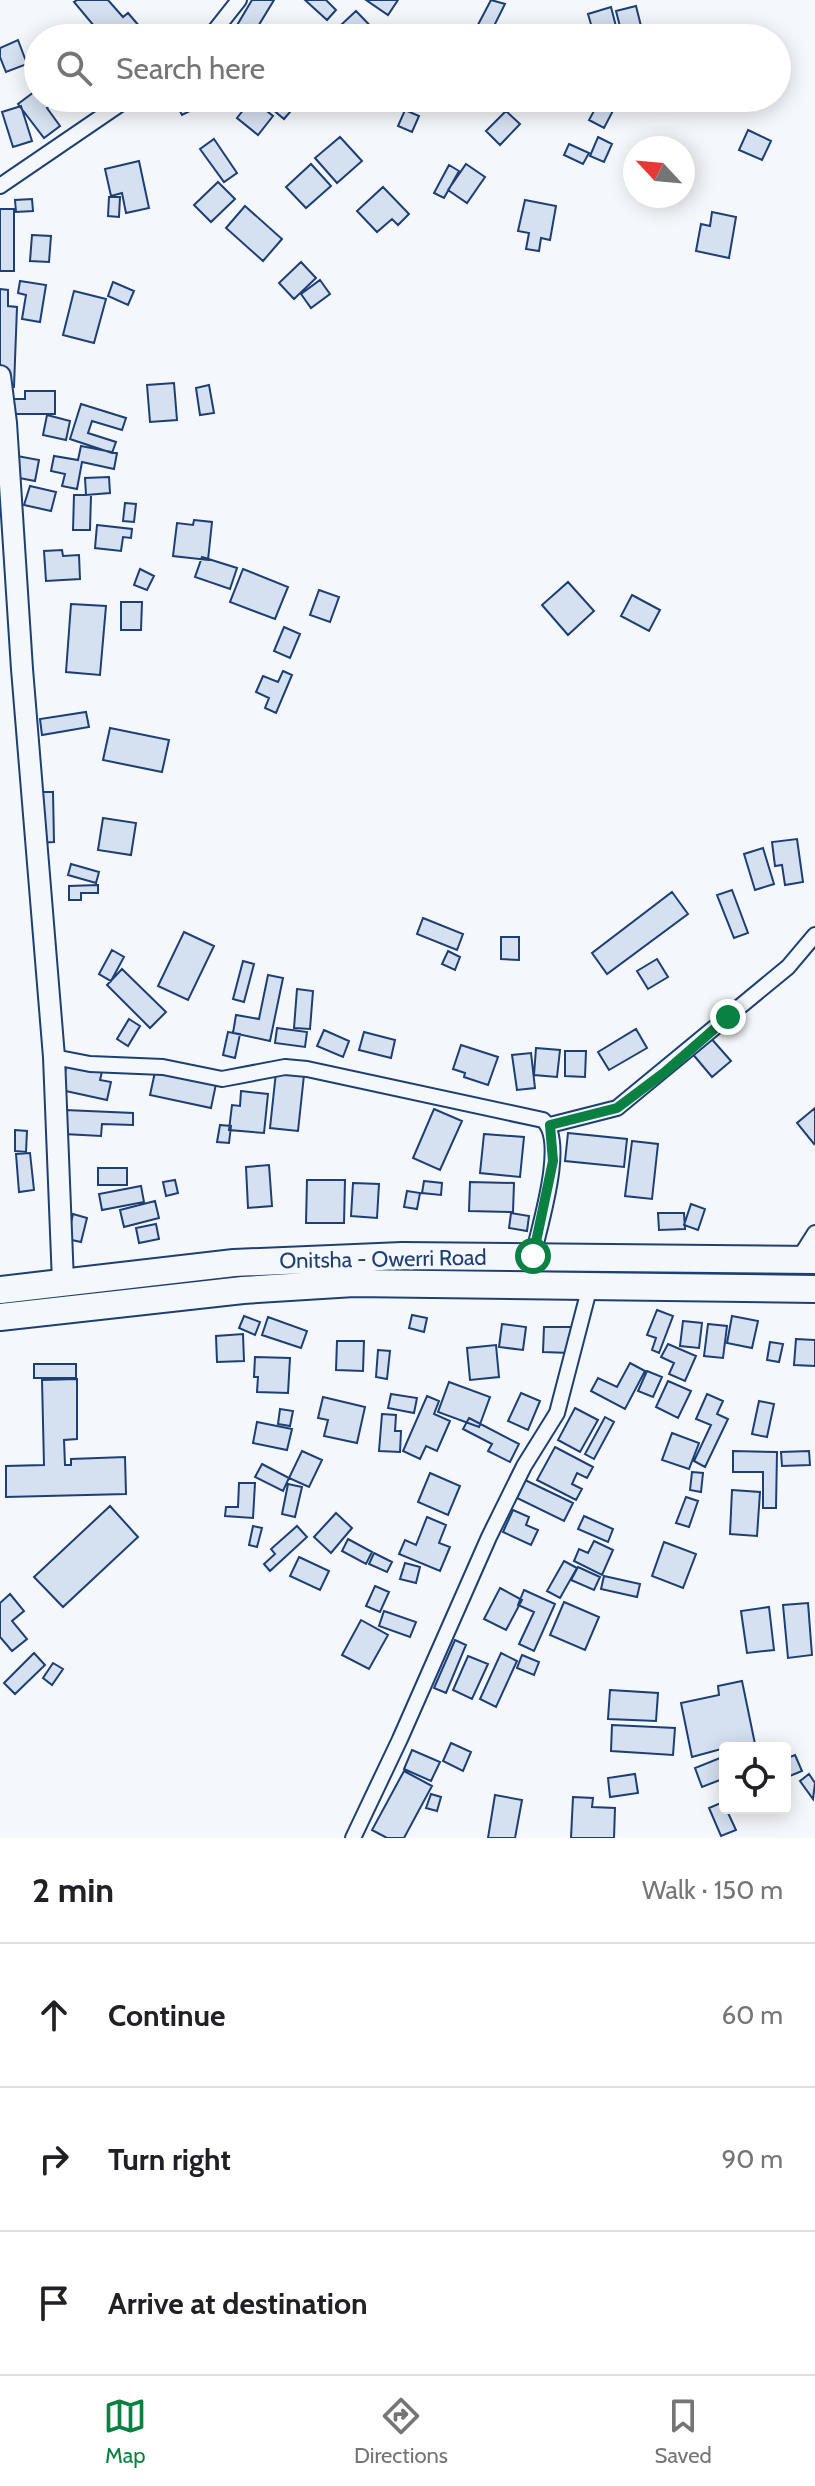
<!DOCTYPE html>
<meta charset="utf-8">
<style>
:root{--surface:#fff;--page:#f2f2f2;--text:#202124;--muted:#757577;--line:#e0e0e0;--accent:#0b8043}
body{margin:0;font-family:Cabin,sans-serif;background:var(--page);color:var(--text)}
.controls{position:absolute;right:24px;bottom:24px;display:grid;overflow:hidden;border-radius:8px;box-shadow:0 4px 20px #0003}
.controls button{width:72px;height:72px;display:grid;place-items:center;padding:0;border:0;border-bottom:2px solid var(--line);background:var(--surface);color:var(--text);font:40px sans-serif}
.compass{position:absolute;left:623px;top:136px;width:72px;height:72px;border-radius:50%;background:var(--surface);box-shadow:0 4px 20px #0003;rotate:296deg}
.stop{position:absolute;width:24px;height:24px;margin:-18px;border:6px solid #0b8043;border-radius:50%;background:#fff}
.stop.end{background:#0b8043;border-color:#fff;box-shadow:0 2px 8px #0008}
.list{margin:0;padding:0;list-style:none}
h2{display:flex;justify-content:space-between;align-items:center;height:104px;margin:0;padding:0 32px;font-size:34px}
h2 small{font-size:26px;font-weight:400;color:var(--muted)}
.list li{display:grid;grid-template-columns:52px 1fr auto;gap:24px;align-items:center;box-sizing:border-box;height:144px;padding:0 32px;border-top:2px solid var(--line)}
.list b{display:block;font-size:30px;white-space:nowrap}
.list em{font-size:26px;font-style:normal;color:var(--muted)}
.icon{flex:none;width:44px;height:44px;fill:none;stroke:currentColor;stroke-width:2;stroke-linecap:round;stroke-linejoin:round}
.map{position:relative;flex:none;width:815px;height:1838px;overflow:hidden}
.search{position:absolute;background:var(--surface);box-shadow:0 4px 20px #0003;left:24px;right:24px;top:24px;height:88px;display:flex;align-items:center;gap:20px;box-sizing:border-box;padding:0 28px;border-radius:44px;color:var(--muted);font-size:30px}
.sheet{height:536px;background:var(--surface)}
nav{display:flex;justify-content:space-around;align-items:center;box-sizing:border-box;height:112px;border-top:2px solid var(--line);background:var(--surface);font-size:22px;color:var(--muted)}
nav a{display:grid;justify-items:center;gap:4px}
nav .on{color:var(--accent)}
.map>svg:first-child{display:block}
.building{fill:#d5e0f0;stroke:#1d3f73;stroke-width:2}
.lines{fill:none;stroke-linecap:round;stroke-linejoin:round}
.street-casing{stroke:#1d3f73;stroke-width:18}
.secondary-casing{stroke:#1d3f73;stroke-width:24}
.highway-casing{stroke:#1d3f73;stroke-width:30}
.street{stroke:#f4f7fb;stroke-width:14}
.secondary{stroke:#f4f7fb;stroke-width:20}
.highway{stroke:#f4f7fb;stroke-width:26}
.route{stroke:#0b8043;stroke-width:10}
.labels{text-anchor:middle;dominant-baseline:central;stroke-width:6;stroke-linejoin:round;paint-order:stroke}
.street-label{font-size:22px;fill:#1d3f73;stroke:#f4f7fb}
</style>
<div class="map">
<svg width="815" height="1838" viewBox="0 0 815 1838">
<rect width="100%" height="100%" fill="#f4f7fb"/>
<path class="building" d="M77,0h31l15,17 5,-4 12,14 -13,11h-23l-30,-36z
M252,0h22l-23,38h-8l-10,-6z
M305,0h21l10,10 -9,10z
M366,0h32l-10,15z
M491,0l14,4 -17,34h-17z
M636,6l7,28 -20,4 -7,-27z
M611,7l8,31h-24l-7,-24z
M356,11l26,27h-27l-13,-14z
M18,40l9,24 -21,8 -6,-15v-9z
M38,89v9h12l4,5 -7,5 13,18 -16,12 -26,-34z
M178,98h38l-34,17 -8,-15z
M259,98h43l-18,21z
M601,98l17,3 -14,27 -15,-8z
M252,99l21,17 -15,19 -21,-17z
M21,106l11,35 -19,6 -11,-35z
M405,110l14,6 -7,16 -14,-6z
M506,111l14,13 -20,21 -14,-14z
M748,130l23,11 -9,19 -23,-10z
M340,137l22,24 -25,22 -22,-25z
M598,137l14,7 -8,18 -14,-6z
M214,139l23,34 -13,9 -24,-33z
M569,144l20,9 -6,11 -19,-9z
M139,161l10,47 -23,5 -4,-20 -11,3 -6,-27z
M311,164l20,22 -25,22 -20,-21z
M466,164l19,13 -18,26 -19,-13z
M449,165l10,6 -15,27 -10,-5z
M218,182l17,17 -24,23 -17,-17z
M383,187l26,27 -11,11 -6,-6 -15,13 -20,-21z
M109,197h11l-1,20 -11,-1z
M32,199l1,12 -17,1 -1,-12z
M525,200l31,6 -6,34 -9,-2 -2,13 -13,-2 3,-16 -11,-2z
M245,206l37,33 -19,22 -37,-33z
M0,209h14v62h-14z
M712,212l24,5 -7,41 -33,-7 5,-27 9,2z
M32,235l19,1 -2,26 -19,-1z
M301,262l15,16 -22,21 -15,-16z
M320,280l10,14 -19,14 -10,-14z
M20,281l26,4 -6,37 -18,-3 4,-24 -8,-2z
M113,282l21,9 -6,14 -20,-9z
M0,289l8,1v16l9,1 -3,80 -10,-1 -4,-16z
M74,291l32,8 -12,44 -31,-8z
M174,383l3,37 -27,2 -3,-37z
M209,385l5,28 -14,2 -4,-27z
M25,391h30v23h-44v-15h14z
M81,404l45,14 -4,12 -30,-9 -4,12 28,9 -4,11 -42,-14z
M47,415l23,6 -4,19 -23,-5z
M81,446l36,7 -3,16 -32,-7 -5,27 -15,-3 3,-12 -14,-3 3,-15 24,4z
M17,456l22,4 -4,21 -21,-4z
M109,477l1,16 -24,2 -1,-17z
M30,486l26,6 -5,19 -27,-6z
M74,495h17l-1,35h-17z
M125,503l11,1 -2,18 -11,-1z
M194,520l18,2 -4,38 -35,-4 4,-33 16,2z
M97,525l35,4 -1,9 -8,-1 -2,14 -26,-3z
M62,550l1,6 16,-1 1,24 -34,2 -2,-30z
M202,557l35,11 -7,21 -35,-12z
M140,569l14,7 -7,14 -13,-5z
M243,569l45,18 -13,32 -45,-17z
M568,582l26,29 -26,24 -26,-30z
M319,590l20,7 -9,25 -20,-7z
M632,595l28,15 -11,21 -28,-15z
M121,602h21l-1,28h-20z
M71,604l35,2 -6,69 -34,-3z
M284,627l16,7 -10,24 -16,-7z
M283,671l9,4 -16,38 -11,-5 4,-10 -13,-6 7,-16 15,6z
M86,712l3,15 -47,8 -2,-16z
M110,728l59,12 -7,32 -59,-12z
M35,792h18l1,50 -18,1z
M103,818l33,5 -5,32 -33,-5z
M797,839l6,43 -18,3 -3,-20 -7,1 -3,-24z
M763,848l11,36 -19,6 -11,-36z
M71,864l28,8 -3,11 -28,-8z
M98,885v8h-17v7h-12v-14z
M732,890l16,43 -14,5 -17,-43z
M672,892l16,22 -81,60 -15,-21z
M423,918l40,16 -6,16 -40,-16z
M184,932l30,14 -26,54 -30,-14z
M501,937h18v23l-18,-1z
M112,950l12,7 -13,24 -12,-7z
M448,951l12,6 -5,13 -13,-6z
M657,959l11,18 -20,12 -11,-18z
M243,961l11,3 -10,38 -11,-3z
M122,969l44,43 -16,16 -43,-43z
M268,975l15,3 -13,63 -37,-8 3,-18 23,4z
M297,989l16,2 -3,38 -16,-1z
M129,1019l11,7 -12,20 -11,-7z
M277,1028l30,4 -2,15 -30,-4z
M636,1029l11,19 -38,22 -11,-18z
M324,1030l25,11 -6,16 -26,-11z
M228,1032l12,2 -5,24 -12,-3z
M364,1032l31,8 -4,18 -32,-8z
M709,1036l22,25 -19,16 -21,-25z
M461,1045l37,12 -10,28 -24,-8 1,-4 -12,-4z
M536,1048l24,2 -3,27 -23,-2z
M565,1051h21l-1,26 -20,-1z
M531,1053l4,35 -18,2 -5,-35z
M68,1059l35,8 -3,13 11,2 -4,18 -46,-10z
M155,1072l61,12 -5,24 -61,-13z
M276,1072l28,3 -6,56 -28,-3z
M241,1091l27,3 -4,39 -35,-3 3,-25 8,1z
M815,1108v35l-1,1 -17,-21z
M434,1109l28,12 -22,49 -27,-12z
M65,1110l68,3v12l-31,-1 -1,12 -37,-2z
M220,1125l11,1 -2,17 -12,-1z
M15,1130l12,1 -1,21 -11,-1z
M568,1133l59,6 -3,28 -59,-6z
M484,1134l40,3 -4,40 -40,-4z
M632,1141l26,3 -6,55 -27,-3z
M30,1153l4,37 -15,2 -3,-38z
M269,1165l3,41 -24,2 -2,-41z
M98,1168h29v17h-29z
M175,1180l3,13 -12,3 -3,-14z
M307,1180h38l-1,43h-38z
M424,1181l18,2 -1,12 -19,-2z
M470,1182l44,1 -1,29 -44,-1z
M353,1183l26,1 -2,34 -26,-2z
M141,1186l3,16 -42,8 -3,-16z
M407,1191l13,2 -3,16 -13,-2z
M155,1201l4,17 -35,9 -4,-17z
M691,1204l14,5 -7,21 -14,-5z
M511,1213l18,3 -2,15 -18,-3z
M658,1213h26l1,16 -26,1z
M73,1214l14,4 -6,24 -14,-3z
M156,1224l3,15 -20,4 -3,-15z
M657,1310l16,6 -14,37 -7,-3 4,-12 -9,-3z
M412,1315l15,3 -3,14 -15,-4z
M244,1316l16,6 -5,13 -16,-7z
M732,1316l26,5 -6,27 -25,-5z
M268,1317l39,14 -6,17 -39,-13z
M683,1321l19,2 -3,25 -19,-2z
M502,1324l24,3 -3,23 -24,-3z
M708,1324l19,2 -4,32 -19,-2z
M544,1327h27l-1,26 -27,-1z
M243,1334l1,27 -27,1 -1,-26z
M796,1339l19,1v26l-21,-1z
M337,1341h27l-1,30 -27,-1z
M770,1342l13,2 -4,18 -12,-2z
M668,1344l28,12 -11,25 -16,-7 5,-11 -13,-6z
M496,1345l3,32 -29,3 -3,-32z
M378,1350l12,1 -3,28 -11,-2z
M255,1357l35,1 -2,35 -31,-1 1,-15h-4z
M630,1363l15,8 -20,38 -34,-18 7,-13 19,9z
M34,1364h42v14h-42z
M647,1371l15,6 -9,20 -15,-6z
M77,1379v60l-13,1 1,25h6v-6l54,-2 1,37 -120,3v-31l38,-1 -2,-85z
M668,1381l23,10 -13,27 -22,-11z
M449,1382l41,15 -11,30 -41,-15z
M521,1393l19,8 -12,29 -20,-9z
M391,1394l26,4 -3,15 -26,-5z
M707,1394l16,7 -6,13 11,5 -23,48 -11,-6 17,-36 -15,-6z
M427,1396l12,5 -5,13 16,7 -13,30 -11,-5 -6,13 -17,-8z
M323,1397l42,10 -8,36 -33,-7 4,-16 -10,-2z
M759,1401l15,3 -7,33 -15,-3z
M575,1408l23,12 -18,32 -22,-12z
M280,1409l13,2 -3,15 -12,-2z
M382,1414l14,1 -1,16h6l-1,21 -21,-1z
M605,1417l9,5 -20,37 -9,-5z
M469,1418l50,26 -9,18 -22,-11 4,-7 -29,-15z
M257,1422l35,7 -5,21 -34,-7z
M672,1433l27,10 -10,26 -27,-9z
M555,1447l38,20 -6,11 -10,-5 -5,11 10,5 -6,11 -39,-20z
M302,1451l20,9 -13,27 -20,-9z
M733,1451l44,1 -1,56h-13v-36h-30z
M809,1451l1,14 -28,1 -1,-14z
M262,1464l27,14 -6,13 -28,-14z
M692,1472l11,1 -2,19 -11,-2z
M430,1473l30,13 -12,29 -30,-13z
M525,1480l48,23 -9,18 -47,-23z
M239,1483h16l-2,35 -28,-2 1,-9h12z
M288,1484l14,3 -7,30 -13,-3z
M732,1490l28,2 -3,44 -27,-2z
M686,1497l12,4 -9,26 -13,-4z
M110,1506l28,31 -75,70 -29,-30z
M513,1510l16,7 -3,8 12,5 -7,15 -28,-13z
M336,1513l16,15 -21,25 -17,-16z
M584,1516l29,13 -5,13 -30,-13z
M427,1517l19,8 -7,18 11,4 -10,24 -41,-17 6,-14 11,5z
M253,1526l9,2 -5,19 -8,-2z
M297,1526l10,11 -37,34 -6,-7 11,-10 -4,-5z
M348,1539l24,13 -6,12 -24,-13z
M594,1541l19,9 -11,25 -28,-14 5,-12 9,4z
M664,1542l32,12 -13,34 -31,-12z
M374,1553l18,9 -5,10 -18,-8z
M299,1557l30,14 -9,19 -30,-14z
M564,1561l13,7 -17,30 -13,-7z
M405,1563l15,4 -4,16 -16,-4z
M578,1567l22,10 -6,13 -23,-10z
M604,1576l36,8 -3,13 -36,-8z
M375,1586l14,6 -9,20 -14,-6z
M500,1588l22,12 -16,30 -22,-11z
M524,1590l31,14 -21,47 -15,-7 15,-32 -16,-7z
M10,1594l14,17 -12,10 15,18 -15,12 -12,-14v-34z
M564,1602l35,15 -14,33 -35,-15z
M808,1603l4,52 -24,3 -5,-53z
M769,1607l5,43 -27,3 -6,-42z
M384,1611l32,11 -6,15 -31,-11z
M361,1620l27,15 -19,34 -27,-14z
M455,1640l11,5 -20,48 -12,-5z
M34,1653l11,12 -30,29 -11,-11z
M501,1653l16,8 -21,46 -16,-8z
M522,1655l17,7 -5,13 -17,-7z
M468,1656l20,8 -16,35 -19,-9z
M53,1663l10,6 -11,16 -9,-7z
M742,1681l13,63 -30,4 -33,9 -11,-54 38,-8 -1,-9z
M610,1690l48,3 -2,28 -48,-2z
M612,1725l63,3 -2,27 -62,-4z
M451,1743l20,9 -8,19 -20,-10z
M412,1750l28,12 -9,19 -27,-12z
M795,1755l7,16 -17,7v-19z
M725,1756v22l-23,9 -7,-19z
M404,1771l28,15 -28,52h-17l-15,-8z
M635,1774l3,19 -28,4 -2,-19z
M809,1774l6,9 -2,16 -13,-18z
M431,1794l10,3 -4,14 -11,-3z
M495,1795l27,5 -7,38h-27z
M573,1797l20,1 -1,9 23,1 -1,30h-43z
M723,1802l13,28 -15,6 -12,-28z"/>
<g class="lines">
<g class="street-casing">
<path id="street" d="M209,38l30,-38
M0,186l129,-88
M54,1057l36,7 73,3 59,12 63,-12 22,2 236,51c24,21 -4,107 -10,136
M550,1125l67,-17 171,-141 27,-32
M798,1260l17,-27
M353,1838l47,-99 89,-202 35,-71 33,-53 33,-127"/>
</g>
<g class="secondary-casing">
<path id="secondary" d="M0,376l6,47 16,246 32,388 9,225"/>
</g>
<g class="highway-casing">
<path id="highway" d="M0,1290l234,-27 168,-7 413,4
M0,1317l243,-27 111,-7 461,6"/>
</g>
<use href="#street" class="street"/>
<use href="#secondary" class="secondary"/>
<use href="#highway" class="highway"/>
</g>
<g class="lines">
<path class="route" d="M533,1256l20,-95 -3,-36 67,-17 48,-36 63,-55"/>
</g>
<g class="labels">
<g class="street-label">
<text transform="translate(383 1259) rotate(-1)">Onitsha - Owerri Road</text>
</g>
</g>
</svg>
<div class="controls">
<button><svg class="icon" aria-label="locate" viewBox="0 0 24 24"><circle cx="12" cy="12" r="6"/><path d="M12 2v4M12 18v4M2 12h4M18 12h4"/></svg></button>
</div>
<svg class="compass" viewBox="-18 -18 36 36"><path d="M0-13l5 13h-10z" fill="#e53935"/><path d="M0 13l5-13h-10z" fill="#757577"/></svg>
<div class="stop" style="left:533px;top:1256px"></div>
<div class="stop end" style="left:728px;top:1017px"></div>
<div class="search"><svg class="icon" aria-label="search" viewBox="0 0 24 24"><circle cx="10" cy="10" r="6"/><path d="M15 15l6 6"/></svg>Search here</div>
</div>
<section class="sheet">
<h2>2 min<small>Walk · 150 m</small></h2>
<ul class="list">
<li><svg class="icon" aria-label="ahead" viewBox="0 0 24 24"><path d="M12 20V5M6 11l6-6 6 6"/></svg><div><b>Continue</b></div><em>60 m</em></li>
<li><svg class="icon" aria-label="right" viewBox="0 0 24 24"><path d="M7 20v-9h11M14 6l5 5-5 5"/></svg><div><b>Turn right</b></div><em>90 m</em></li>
<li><svg class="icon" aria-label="arrive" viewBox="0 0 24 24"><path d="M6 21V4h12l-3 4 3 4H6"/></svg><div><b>Arrive at destination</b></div></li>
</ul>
</section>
<nav>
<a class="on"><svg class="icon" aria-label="map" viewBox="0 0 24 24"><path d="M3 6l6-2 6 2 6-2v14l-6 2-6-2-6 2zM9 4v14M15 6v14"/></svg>Map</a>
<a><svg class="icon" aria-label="directions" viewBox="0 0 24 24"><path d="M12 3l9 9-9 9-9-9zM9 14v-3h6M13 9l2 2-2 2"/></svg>Directions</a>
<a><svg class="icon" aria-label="saved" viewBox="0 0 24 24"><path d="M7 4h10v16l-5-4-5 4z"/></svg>Saved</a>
</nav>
